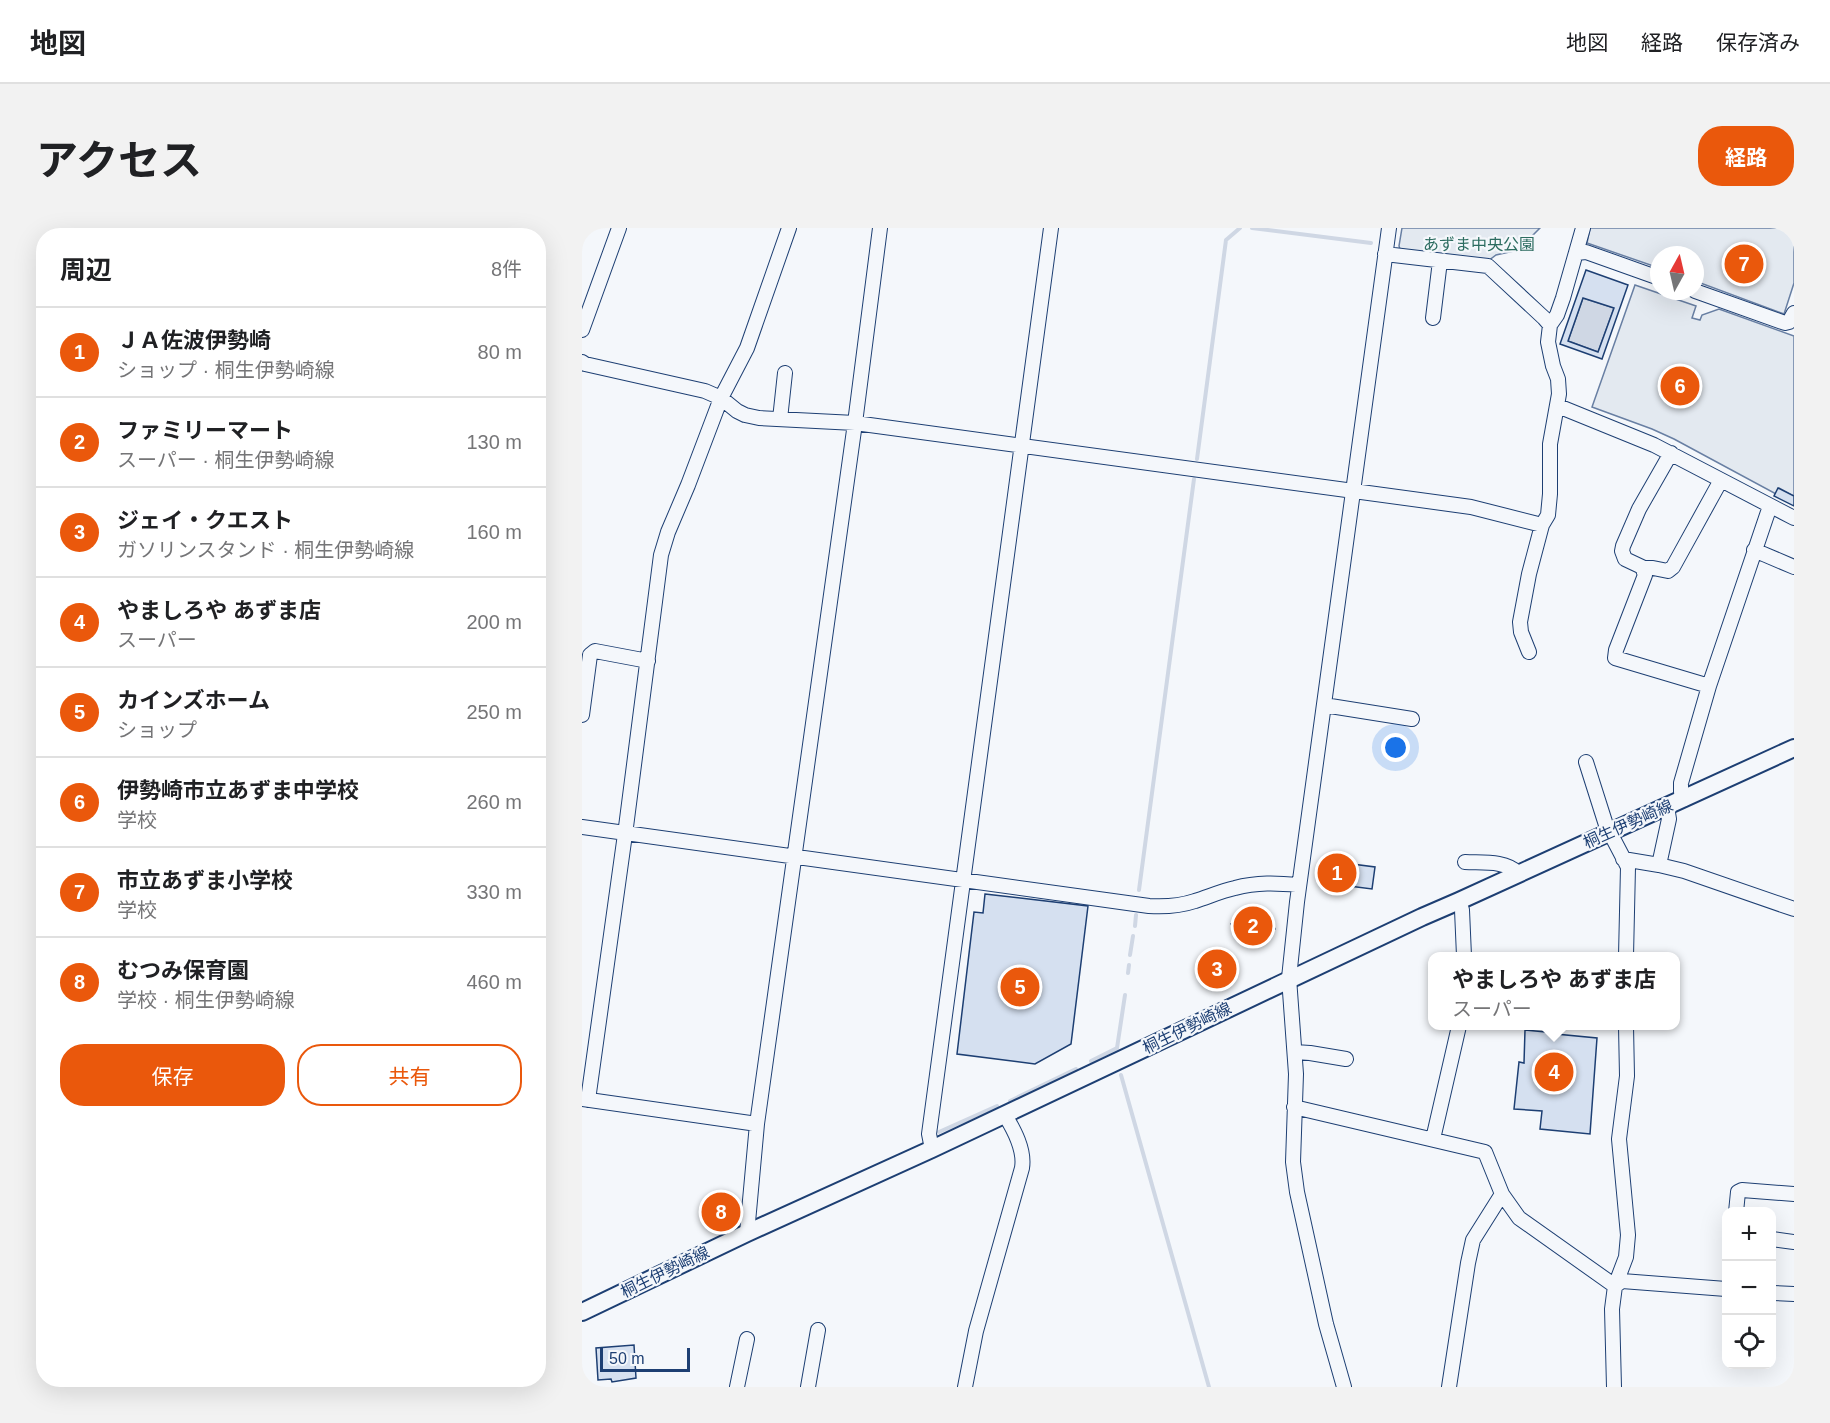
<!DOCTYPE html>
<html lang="ja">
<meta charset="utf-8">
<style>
:root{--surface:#fff;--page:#f2f2f2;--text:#202124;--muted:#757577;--line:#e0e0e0;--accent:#ea580c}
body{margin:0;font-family:Helvetica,"Noto Sans JP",sans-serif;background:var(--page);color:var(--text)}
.controls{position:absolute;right:18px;bottom:18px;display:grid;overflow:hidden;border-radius:12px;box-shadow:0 6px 24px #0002}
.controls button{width:54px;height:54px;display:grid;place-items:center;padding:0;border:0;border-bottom:2px solid var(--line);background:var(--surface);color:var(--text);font:30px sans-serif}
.compass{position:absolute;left:1068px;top:18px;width:54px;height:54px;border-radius:50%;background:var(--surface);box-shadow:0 6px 24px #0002;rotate:8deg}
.scale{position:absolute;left:18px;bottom:15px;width:90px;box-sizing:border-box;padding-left:6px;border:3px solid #1d3f73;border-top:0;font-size:16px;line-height:21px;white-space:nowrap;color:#1d3f73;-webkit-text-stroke:4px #f4f7fb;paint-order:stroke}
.you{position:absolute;left:814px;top:520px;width:21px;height:21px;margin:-15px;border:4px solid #fff;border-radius:50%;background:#1a73e8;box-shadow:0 0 0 9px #1a73e833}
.badge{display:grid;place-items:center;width:39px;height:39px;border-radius:50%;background:var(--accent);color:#fff;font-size:20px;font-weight:700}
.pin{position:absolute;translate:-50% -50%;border:3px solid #fff;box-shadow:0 2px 6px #0006}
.popup{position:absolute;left:846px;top:724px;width:252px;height:78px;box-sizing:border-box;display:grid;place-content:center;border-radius:12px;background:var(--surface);filter:drop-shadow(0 2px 4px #0005);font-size:20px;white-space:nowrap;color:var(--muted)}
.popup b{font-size:22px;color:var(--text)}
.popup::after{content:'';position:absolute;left:50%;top:100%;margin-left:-12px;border:12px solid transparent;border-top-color:var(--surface)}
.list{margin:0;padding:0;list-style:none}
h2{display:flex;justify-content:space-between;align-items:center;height:78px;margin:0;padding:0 24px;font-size:26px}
h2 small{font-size:20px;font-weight:400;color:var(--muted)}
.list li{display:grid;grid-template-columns:39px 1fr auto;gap:18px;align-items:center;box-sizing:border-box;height:90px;padding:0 24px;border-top:2px solid var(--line)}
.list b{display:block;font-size:22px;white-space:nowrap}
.list p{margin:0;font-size:20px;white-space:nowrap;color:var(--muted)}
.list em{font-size:20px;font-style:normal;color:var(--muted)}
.actions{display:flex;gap:12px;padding:18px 24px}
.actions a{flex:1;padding:14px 0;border:2px solid var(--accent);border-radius:24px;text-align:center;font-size:21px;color:var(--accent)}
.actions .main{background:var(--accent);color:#fff}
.icon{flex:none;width:33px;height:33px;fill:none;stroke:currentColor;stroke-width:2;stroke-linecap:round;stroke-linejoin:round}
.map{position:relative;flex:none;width:1212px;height:1159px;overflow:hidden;border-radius:24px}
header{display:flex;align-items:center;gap:36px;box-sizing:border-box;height:84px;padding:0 30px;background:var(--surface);border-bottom:2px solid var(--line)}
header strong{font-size:28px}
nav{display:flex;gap:33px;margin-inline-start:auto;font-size:21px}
.intro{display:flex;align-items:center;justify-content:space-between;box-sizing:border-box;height:144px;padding:0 36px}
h1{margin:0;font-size:42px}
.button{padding:15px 27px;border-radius:24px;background:var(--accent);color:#fff;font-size:21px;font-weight:700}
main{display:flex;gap:36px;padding:0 36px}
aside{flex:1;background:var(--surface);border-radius:24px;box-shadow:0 6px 24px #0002}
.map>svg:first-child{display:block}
.green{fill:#e3e9f0;stroke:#687fa3;stroke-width:1.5}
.water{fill:#cfd7e4;stroke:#687fa3;stroke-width:1.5}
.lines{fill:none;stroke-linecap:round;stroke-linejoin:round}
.stream{stroke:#cfd7e4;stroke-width:4}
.building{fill:#d5e0f0;stroke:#1d3f73;stroke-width:1.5;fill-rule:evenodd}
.minor-casing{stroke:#1d3f73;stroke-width:16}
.major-casing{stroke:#1d3f73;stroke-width:20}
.minor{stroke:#f4f7fb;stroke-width:14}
.major{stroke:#f4f7fb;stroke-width:16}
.labels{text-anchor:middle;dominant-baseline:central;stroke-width:4.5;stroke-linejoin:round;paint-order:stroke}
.park-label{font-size:16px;fill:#2c6c60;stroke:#f4f7fb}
.street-label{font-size:16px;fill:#1d3f73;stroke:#f4f7fb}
</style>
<header>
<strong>地図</strong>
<nav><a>地図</a><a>経路</a><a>保存済み</a></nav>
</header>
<div class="intro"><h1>アクセス</h1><a class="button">経路</a></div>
<main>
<aside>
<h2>周辺<small>8件</small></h2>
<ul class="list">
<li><span class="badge">1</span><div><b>ＪＡ佐波伊勢崎</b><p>ショップ · 桐生伊勢崎線</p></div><em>80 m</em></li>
<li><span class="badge">2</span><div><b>ファミリーマート</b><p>スーパー · 桐生伊勢崎線</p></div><em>130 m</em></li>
<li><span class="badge">3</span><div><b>ジェイ・クエスト</b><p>ガソリンスタンド · 桐生伊勢崎線</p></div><em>160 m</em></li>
<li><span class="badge">4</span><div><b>やましろや あずま店</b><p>スーパー</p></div><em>200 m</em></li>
<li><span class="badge">5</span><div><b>カインズホーム</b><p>ショップ</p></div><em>250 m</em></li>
<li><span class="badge">6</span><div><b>伊勢崎市立あずま中学校</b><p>学校</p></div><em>260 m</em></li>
<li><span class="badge">7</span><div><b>市立あずま小学校</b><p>学校</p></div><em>330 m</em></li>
<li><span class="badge">8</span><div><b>むつみ保育園</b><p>学校 · 桐生伊勢崎線</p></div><em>460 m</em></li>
</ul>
<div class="actions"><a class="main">保存</a><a>共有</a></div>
</aside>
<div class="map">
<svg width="1212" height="1159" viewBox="0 0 1212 1159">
<rect width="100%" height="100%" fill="#f4f7fb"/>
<path class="green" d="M820,0h138l-22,22 -22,5 -8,6 -87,-9 -2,-6z
M1008,0h204v55l-10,31 -89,-33v-26h-36v13l-72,-25z
M1053,57l61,21 -4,12 8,2 2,-5 17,-6 75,27v160l-15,-8 -3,6 -102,-55 -22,-10 -60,-22z"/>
<path class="water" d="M1001,70l31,10 -16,44 -30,-11z"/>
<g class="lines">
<path class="stream" d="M670,0l119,15
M615,231l29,-219 14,-12
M557,662l55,-411
M553,698l1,-11
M548,727l3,-19
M546,745l1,-8
M509,833l26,-13 8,-53
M539,847l88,312
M428,873l66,-32
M357,904l58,-26"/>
</g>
<path class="building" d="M1004,42l42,15 -26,74 -42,-15zM1001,70l31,10 -16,44 -30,-11z
M1196,260l16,8v10l-20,-10z
M739,632l54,7 -3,22 -54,-7z
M403,666l103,12 -17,138 -36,20 -78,-10 17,-142 9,1z
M683,681l10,20 -26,12h-10l-8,-17z
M943,802l31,3v1l41,4 -7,96 -50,-5 2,-18 -28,-2 5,-47 5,1z
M52,1117l2,33 -24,4 -1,-3 -13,1 -2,-32z"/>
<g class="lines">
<g class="minor-casing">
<path id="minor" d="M994,25l10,-1 73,26
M803,26l103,12 56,52 6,7
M1113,63l90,32 4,-1 5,-9
M851,90l7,-57
M0,102l37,-102
M0,134l3,2 120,27 16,7 16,13 8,4 14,3 96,5 616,84 71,18
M976,178l96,39 140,73
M198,191l5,-46
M1089,225l-32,56 -16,37 -1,5 3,8 17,8 3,8 -29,75 -1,8 94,28
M1172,322l40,17
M1062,340h9l15,3 5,-4 48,-87
M947,424l-8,-20 -1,-10 9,-48 13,-49 6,-10 2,-21v-50l9,-50 -1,-15 -5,-13 -5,-24 2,-17 7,-10 6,-17 20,-70
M742,477l88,14
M0,487l8,-60 5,-4 53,10
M1004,534l20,63 22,42 -2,89
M1102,571l-3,-7v-9l28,-97 61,-180
M0,599l567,79c16,1 31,0 46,-5 13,-4 26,-10 40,-13 22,-6 42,-5 64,-3
M1041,631l36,6 25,6 110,38
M883,634c17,1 40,-2 53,11
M1077,637l10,-46 -2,-12
M877,673l3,9 2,46
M713,824l15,1 36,6
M0,871l175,25
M6,872l38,-273 35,-272 7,-23 20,-47 33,-87 26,-50 42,-120
M712,879l191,45 17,42 17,24 96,68 7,-5 104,8
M851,911l26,-113
M350,921l-3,-15 122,-906
M1154,984l2,-20 4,-2 52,4
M165,1005l10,-109 98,-701 25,-195
M1190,1011l22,3
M1190,1065l22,1
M155,1159l10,-48
M226,1159l10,-57
M383,1159l11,-56 46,-163c3,-18 -8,-38 -17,-53
M762,1159l-18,-63 -29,-132 -4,-30 3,-88 -7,-96 8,-76 92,-674
M867,1159l19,-124 5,-23 29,-46
M1032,1159l-2,-78 3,-23 11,-29 2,-22 -9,-96 8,-63 -1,-50"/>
</g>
<g class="major-casing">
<path id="major" d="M0,1084l165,-79 185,-84 490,-232 37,-16 335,-153"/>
</g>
<use href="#minor" class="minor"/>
<use href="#major" class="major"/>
</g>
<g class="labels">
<g class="park-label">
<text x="897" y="16">あずま中央公園</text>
</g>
<g class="street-label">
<text transform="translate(1046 596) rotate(-24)">桐生伊勢崎線</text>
<text transform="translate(605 800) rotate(-26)">桐生伊勢崎線</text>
<text transform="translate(83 1044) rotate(-26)">桐生伊勢崎線</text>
</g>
</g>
</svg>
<div class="controls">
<button>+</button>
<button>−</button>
<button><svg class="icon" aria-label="locate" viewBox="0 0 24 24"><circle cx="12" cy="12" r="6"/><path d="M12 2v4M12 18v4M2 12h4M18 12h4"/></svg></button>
</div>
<svg class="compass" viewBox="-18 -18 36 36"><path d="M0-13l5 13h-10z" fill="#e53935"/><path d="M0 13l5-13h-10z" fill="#757577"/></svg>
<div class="scale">50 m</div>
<div class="you"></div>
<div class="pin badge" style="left:755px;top:645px">1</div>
<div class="pin badge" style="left:671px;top:698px">2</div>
<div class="pin badge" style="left:635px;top:741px">3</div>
<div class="pin badge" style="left:972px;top:844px">4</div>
<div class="popup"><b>やましろや あずま店</b>スーパー</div>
<div class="pin badge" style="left:438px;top:759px">5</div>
<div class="pin badge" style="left:1098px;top:158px">6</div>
<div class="pin badge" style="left:1162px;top:36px">7</div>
<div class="pin badge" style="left:139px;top:984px">8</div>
</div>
</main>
